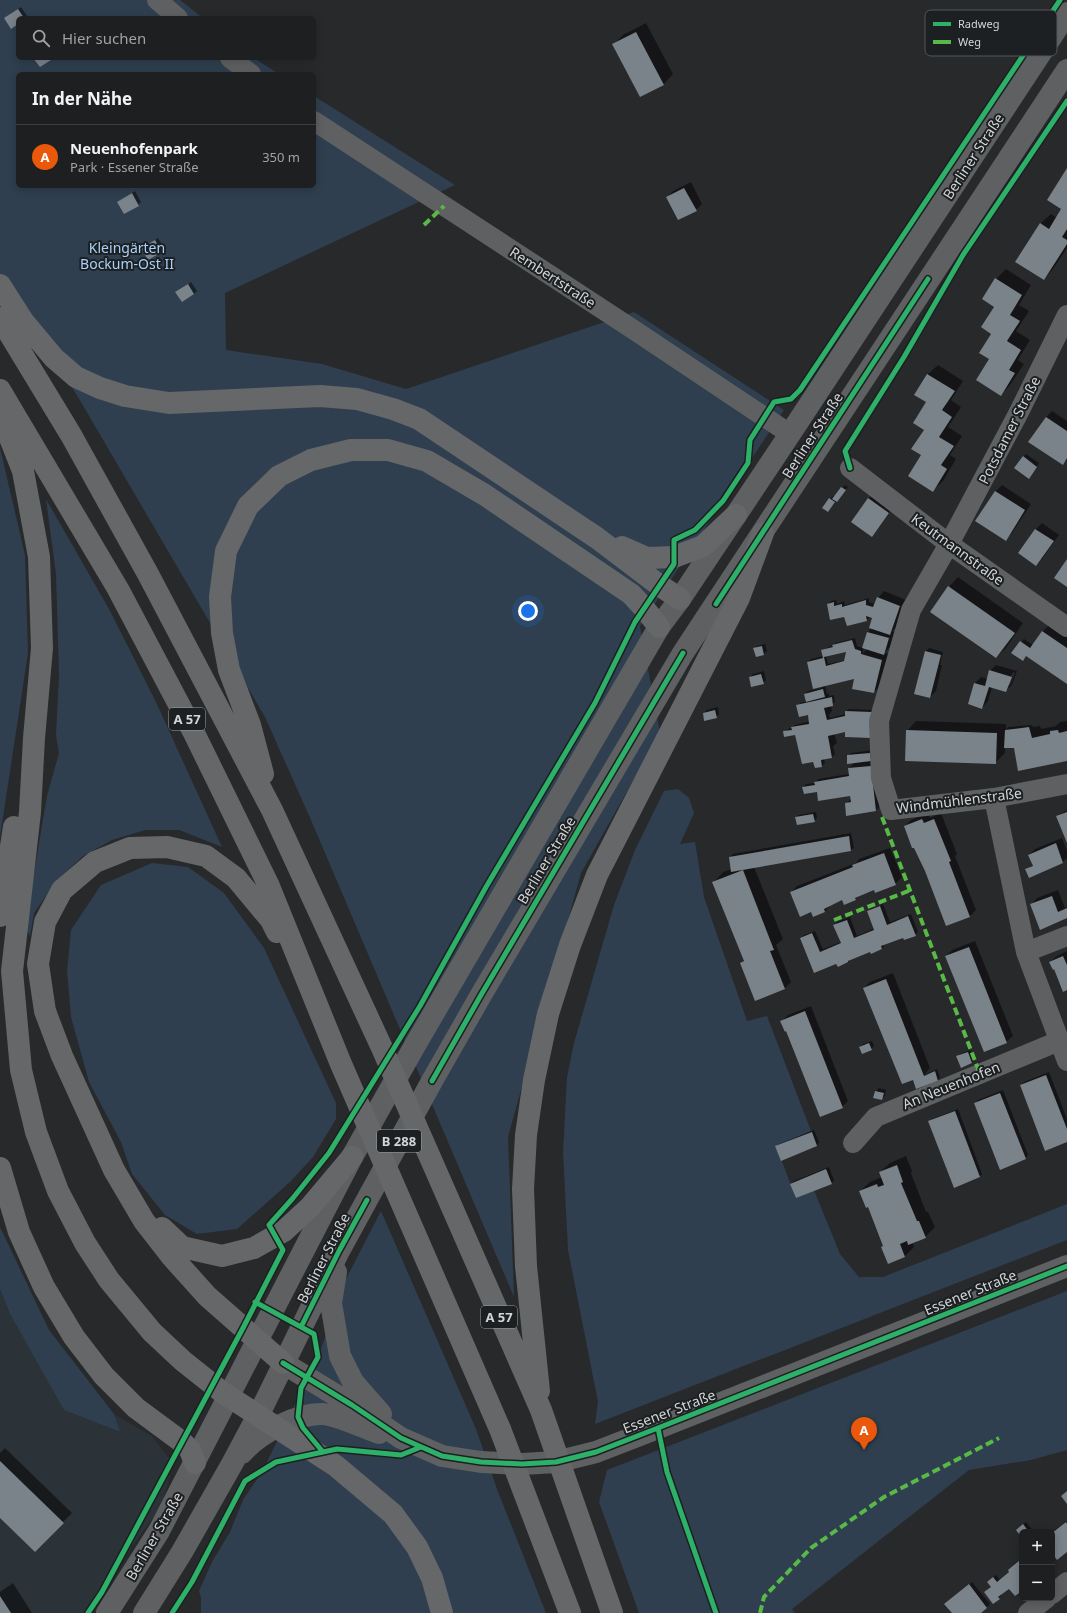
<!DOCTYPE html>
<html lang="de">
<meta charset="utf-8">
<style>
:root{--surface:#1e1f20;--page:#2b2c2d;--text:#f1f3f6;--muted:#a1a2a5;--line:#3c3d3e;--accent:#ea580c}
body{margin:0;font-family:"Noto Sans",sans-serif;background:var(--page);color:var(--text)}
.controls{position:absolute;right:12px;bottom:12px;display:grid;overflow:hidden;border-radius:6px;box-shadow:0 2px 10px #0003}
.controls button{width:36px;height:36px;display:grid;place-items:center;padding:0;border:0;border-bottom:1px solid var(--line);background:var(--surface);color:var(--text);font:20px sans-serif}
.you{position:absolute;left:528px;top:611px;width:14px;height:14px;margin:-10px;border:3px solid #fff;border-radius:50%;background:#1a73e8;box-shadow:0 0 0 6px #1a73e833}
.badge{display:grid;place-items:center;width:26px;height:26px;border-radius:50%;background:var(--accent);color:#fff;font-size:13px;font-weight:700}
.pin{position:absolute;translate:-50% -33px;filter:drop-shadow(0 1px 2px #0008)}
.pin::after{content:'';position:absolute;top:21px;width:14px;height:12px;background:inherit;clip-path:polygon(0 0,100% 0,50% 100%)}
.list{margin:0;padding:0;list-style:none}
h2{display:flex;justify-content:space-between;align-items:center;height:52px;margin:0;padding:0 16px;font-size:17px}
h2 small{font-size:13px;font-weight:400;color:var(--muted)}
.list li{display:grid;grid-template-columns:26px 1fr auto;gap:12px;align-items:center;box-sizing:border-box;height:64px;padding:0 16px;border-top:1px solid var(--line)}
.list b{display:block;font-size:15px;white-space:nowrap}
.list p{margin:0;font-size:13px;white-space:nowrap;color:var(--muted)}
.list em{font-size:13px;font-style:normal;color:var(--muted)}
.icon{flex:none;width:22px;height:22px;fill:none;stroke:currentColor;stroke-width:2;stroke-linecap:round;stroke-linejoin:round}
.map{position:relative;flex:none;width:1067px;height:1613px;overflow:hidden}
.search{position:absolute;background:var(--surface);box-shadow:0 2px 10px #0003;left:16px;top:16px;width:300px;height:44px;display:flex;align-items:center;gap:10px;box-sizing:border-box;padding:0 14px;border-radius:6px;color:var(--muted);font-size:15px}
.panel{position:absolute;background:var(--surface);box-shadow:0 2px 10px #0003;left:16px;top:72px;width:300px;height:116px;border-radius:6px}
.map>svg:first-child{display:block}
.built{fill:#2b3238}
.green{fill:#2f3f4f}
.shadow{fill:#0007;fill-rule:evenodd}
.building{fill:#7a828a;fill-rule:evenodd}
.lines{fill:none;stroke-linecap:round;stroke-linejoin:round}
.minor{stroke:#5f6061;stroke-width:20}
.major{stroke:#5f6062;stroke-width:22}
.highway{stroke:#666768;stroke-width:22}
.quiet{stroke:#58b947;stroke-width:4;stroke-dasharray:8 4;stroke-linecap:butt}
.cycleway-casing{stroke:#1d2022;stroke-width:8}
.cycleway{stroke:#2db169;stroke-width:5}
.labels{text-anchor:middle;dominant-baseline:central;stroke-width:4;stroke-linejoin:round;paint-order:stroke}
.shield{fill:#1d2022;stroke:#9c9e9f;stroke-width:1}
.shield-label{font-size:13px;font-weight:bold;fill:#d2d4d5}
.street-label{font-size:14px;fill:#d2d4d5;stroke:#1d2022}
.park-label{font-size:14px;fill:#a7d1fa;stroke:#1d2022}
.key{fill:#1d2022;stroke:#535658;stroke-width:1}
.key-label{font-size:11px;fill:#d2d4d5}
</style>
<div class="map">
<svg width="1067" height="1613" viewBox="0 0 1067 1613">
<rect width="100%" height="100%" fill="#28292b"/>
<path class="built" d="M0,1289l10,25 55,96 54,22 -5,-18 38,22 21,28 -12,43 -78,106h-83z"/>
<path class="green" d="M0,0h180l23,18h-185v40h236l25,16h-261v112h296v-90l141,89 -230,108 1,57 96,14 84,25 228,-77 150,98 -144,216 20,107 -79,140 -73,264 6,160 -203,-477 -46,-103 -187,-320 -78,-123z
M0,448l25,107 3,98 -28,184z
M46,499l63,110 46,91 67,147 -43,-17h-34l-33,10 -29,16 -26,24 -23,33 -4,23 -5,-9 22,-131 12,-43 -3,-18 3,-60 -3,-101z
M678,789l11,9 5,15 -14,31 15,-2 9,55 43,124 20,-5 44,115 -35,15 20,52 18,-8 26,64 19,23h24l184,-73v36l-472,184 3,-22 -30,-152 -5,-98 4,-75 7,-34 40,-138 21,-55 29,-59z
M152,863l36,4 36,26 40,55 72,155v16l-23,38 -23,25 -53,47 -40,5 -32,-19 -33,-41 -11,-32 -32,-60 -18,-65 -4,-46 4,-41 30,-45z
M381,1211l95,218 21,60 49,124h-345v-15l-2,-7 13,-29 18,-30 13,-32 19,-28 56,-115 27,-76z
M0,1227l49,103 65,84 6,18 -56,-22 -54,-96 -10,-25z
M1067,1291v159l-36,10 -62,10 -177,139 3,4h-156l-40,-111 8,-32z"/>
<path class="shadow" d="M21,7l6,9 -2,2h-7v5l-10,-7z
M646,23l27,51 -9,10 -23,12 -27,-52 9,-9z
M1067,170v78l-14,21 -9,10 -28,-18 25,-38 10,-9 6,4 5,-9z
M691,182l11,22 -6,6 -29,-12 6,-7z
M135,191l6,11 -3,3 -20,-3z
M158,238l6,10 -3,3 -18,-3z
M1006,269l25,16 -12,20 10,6 -13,20 14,9 -12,20 6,4 -14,21 -9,10 -11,-36 5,-52 -12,-8 13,-20z
M191,282l6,9 -3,3 -17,-2z
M938,365l25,16 -12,19 10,7 -13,20 14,9 -12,19 6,4 -13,22 -10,9 -11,-35 5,-53 -12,-7 13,-21z
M1052,411l15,10v38l-5,5 -16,-47z
M1026,454l13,9 -7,11 -9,-17z
M845,485l3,2 -18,21h-6l6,-9 3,-3 2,1z
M1002,485l29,19 -19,29 -6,6 -29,-18 19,-30z
M875,492l19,14 -16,23 -6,6 -4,-36z
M1042,523l17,12 -17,24 -6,6 -17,-12 17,-24z
M958,577l65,46 -17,25 -10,9 -47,-70z
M884,591l22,9 -10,28 -4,3 2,1 -4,15 -6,6 4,1 -8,32 -6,6 -19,-14 -30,7 2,9 2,-1v3l5,-1 1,7 -4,3 1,6 -3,4 1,3 16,-4v-3l3,-2 25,1 -1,9 -39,14 3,10 -4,3 2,8 -3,3 -8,2 1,4 -3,3 -7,1 -1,-6 -18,-26 -12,-3 11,-7 15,-4 -2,-7 -11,-8 3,-3 7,-2 -2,-7 3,-3 14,-3 -14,-26 3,-3 12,-3 -1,-5 14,-8 19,-5 2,8 6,2 5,-16 4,-4 2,-13 -8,5 -22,-5 -16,-11 3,-3 5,-1 1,4 7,-3 1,4 24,-7v4l6,2 3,-6zM864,648l3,1 -5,5zM847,650l-1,10 -18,4 -2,-8z
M1052,622l15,10v51l-41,-28 -3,5 -10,-7 11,-14 9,6 10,-14z
M765,644l2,7 -3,3 -9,-5 2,-3z
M929,648l14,4 -3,13h2l-6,26 -6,6 -4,-46z
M996,665l21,6 -5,14 -7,6 -13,-4 -4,14 -6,7 -7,-25 6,-6 7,2 2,-8zM1013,672l2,1 -5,12h-3z
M764,671l2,9 -3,3 -13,-6 3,-3z
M718,707l1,7 -3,3 -12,-4 3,-3z
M916,721l90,3v6l2,-3 24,-2 1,2 7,-1 1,3 15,-3 4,-4 7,-1v39l-53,-13h-9v6l-10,10 -88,-32z
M873,750l9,54 -6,6 -30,-6 6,-6 -1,-5 -34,-2 -14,-4 3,-3 10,-1 2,-4 31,-5v-6l6,-6 -7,-6 3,-3z
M1067,810v29l-10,-23z
M816,812l1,6 -3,3 -18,-4 3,-2z
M928,813l2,5 11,-5 16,41 -2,2 21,54 -6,6 -44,-45 -21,-45 6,-6z
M851,833l3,15 -3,2 -97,17 29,72 -7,6 15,37 -6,6 -44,-25 3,-3 -30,-78 9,-10 9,-3 -2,-12 3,-3z
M1062,838l5,13v7l-4,4 -36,7 6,-4 -4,-10 6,-6z
M890,848l12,29 -7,7 -21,5 -14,5 -5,6 -13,-1 -11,6 -7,7 -13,-1 -20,-19 6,-6 59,-23 3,-4z
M1058,890l7,18 2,-1v10l-36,-13 6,-6z
M883,904l7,18 21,-8 7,18 -3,3 -11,1 -20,8v2l-2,3 -12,1 -19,9 -3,3 -11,1 -23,8 -13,-33 3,-3 11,-4 8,18 18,-7 -6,-17 2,-3 13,-5 7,19 18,-8 -6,-16 2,-3z
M975,941l38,95 -7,6 -60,-86 6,-6z
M1067,951v38l-17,-27 7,-6z
M893,973l37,95 -6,7 13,-6 3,8 -2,3h-24l-50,-92 6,-6z
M811,1006l37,95 -6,6 -60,-86 6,-6z
M872,1041l2,5 -3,3 -11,-2 3,-3z
M970,1050l4,10 -2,3 -15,-6 3,-3z
M1049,1072l18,47v22l-46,-56 3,-3z
M879,1088l7,2 -1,6 -3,2 -6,-7z
M1003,1090l25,65 -2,3 -51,-55 3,-3z
M958,1109l24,65 -2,2 -51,-54 3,-3z
M814,1130l5,12 -2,3 -40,1 2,-2z
M906,1156l6,15 -1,2 15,39h2l7,15 -10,10 -13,5 2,5 -9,9 -21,-11 -16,-39 -8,-15 10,-9 12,-5 -2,-5 10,-9z
M829,1167l5,13 -2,3 -41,1 3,-3z
M5,1448l67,65 -37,37 -35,-34v-63z
M1067,1521v30h-15v-19z
M1026,1522l8,10h-12v4l-2,-9z
M1022,1558v32l-12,-3 -9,7 1,1 -9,8 -2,-24 5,-4 4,5 10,-9 -1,-1 6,-7z
M972,1582l18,22 -11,9h-26l-5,-12z
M13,1583l19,30h-32v-21z"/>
<path class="building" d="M18,9l6,9h-6v6l-7,5 -7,-11z
M636,32l28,53 -24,12 -28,-53z
M33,58h16l2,2 -11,7z
M1067,168v61l-5,8 5,3v4l-23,36 -29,-18 25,-39 9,6 12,-20 -14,-9z
M684,188l13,23 -19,9 -12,-23z
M132,193l7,13 -15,8 -7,-12z
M155,240l7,12 -14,8 -7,-12z
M995,278l27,17 -12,20 10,6 -13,20 14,9 -12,20 6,3 -14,23 -25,-16 13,-21 -10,-6 12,-19 -10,-7 13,-20 -12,-8z
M188,284l6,10 -12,8 -7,-10z
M927,374l28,17 -13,19 10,7 -13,20 15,9 -13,19 6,4 -14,23 -25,-16 13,-21 -10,-6 13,-19 -11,-7 13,-21 -12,-7z
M1046,417l21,14v27l-4,7 -35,-23z
M1023,456l14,11 -8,12 -15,-11z
M841,487l5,3 -9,12 -5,-3z
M995,491l30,19 -19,31 -31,-20z
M829,498l6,4 -7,10 -6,-4z
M868,498l21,15 -17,24 -21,-15z
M1035,529l19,12 -18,25 -18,-13z
M1067,559v28l-13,-9z
M948,586l67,47 -19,25 -66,-46z
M877,597l23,9 -10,29 -21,-7 3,-10 -6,-2 1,5 -20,5 -3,-9 -14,3 -3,-16 7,-2v4l8,-2v3l24,-7v5l7,2z
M1042,631l25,17v36l-41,-28 -3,5 -12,-8 9,-12 10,7z
M867,632l22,6 -5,17 -22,-7z
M852,640l3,9 6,2v3l21,6 -8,33 -22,-4 2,-10 -41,10 -6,-27 16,-4 -2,-8 12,-3 -1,-2zM846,652l-2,9 -18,5 -2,-9z
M762,646l2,9 -8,2 -3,-9z
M925,651l16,4 -11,43 -16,-4z
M989,670l23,7 -6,15 -17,-5 -7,22 -14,-5 6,-21 11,3z
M761,674l3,10 -13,3 -2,-10z
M823,689l2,8 -19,5 -2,-8z
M832,697l1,9 -9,2 3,12 18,-4v-5l27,1 -1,26 -26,-1v-5l-17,4 4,22 -11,2 1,7 -7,1 -2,-6 -11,2 -7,-29 -11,2 -1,-6 9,-1 -1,-3 18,-3 -1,-9 -9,2 -3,-12z
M715,710l2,8 -13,3 -1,-8z
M1029,727l3,11 18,-4v-3l8,-1 1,3 8,-2v30l-49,10 -4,-23h-10l1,-18z
M906,730l91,3 -1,31 -91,-3z
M870,753l1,8 -24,3v-9z
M871,766l5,45 -30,5 -1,-13 6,-1 -1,-6 -32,5 -1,-9 -13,2 -2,-7 13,-2 -1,-3 35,-6 -1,-8z
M1067,812v31l-11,-27z
M813,814l2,8 -18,3 -2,-8z
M922,819l2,4 10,-4 17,42 -2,1 21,55 -24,9 -21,-55 -11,-23h-2l-8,-22z
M849,836l2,15 -120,21 -2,-15z
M1056,843l7,20 -34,15 -4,-9 8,-3 -5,-11z
M884,853l12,32 -21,8 -1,-3 -19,8 1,2 -12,5 -2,-5 -18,9 1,3 -12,5 -2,-5 -11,5 -10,-25 63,-25 -1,-2z
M743,870l31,80 -4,1 15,38 -30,12 -15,-38 4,-2 -32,-79z
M1052,896l6,16 9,-4v10l-27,12 -10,-26z
M880,906l7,19 21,-9 8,20 -12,4 -1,-2 -22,8 1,3 -11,5 -1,-2 -22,9v1l-10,5 -2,-3 -22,9 -14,-35 12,-5 8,19 21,-9 -8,-18 14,-5 7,18 20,-8 -7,-19z
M969,947l38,96 -23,9 -39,-96z
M1063,956l4,9v25l-4,2 -9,-23 -1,1 -4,-8z
M886,979l38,97 11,-5 3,10 -22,8 -3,-9 -11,4 -39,-96z
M805,1011l38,97 -23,9 -34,-86 -1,1 -5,-11z
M869,1043l3,7 -10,4 -3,-7z
M968,1052l4,11 -11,5 -5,-12z
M1046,1075l21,54v13l-22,9 -25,-66z
M875,1091l9,2 -2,7 -9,-2z
M1000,1093l26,66 -26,11 -26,-67z
M955,1111l25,66 -26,11 -26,-67z
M812,1132l5,14 -36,15 -6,-15z
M897,1165l6,17 -2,1 16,38h2l7,17 -18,7 -1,-4 -7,3 5,13 -17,7 -7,-17 2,-1 -15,-39 -2,1 -7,-17 18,-7 1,3 6,-2 -5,-13z
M826,1169l6,15 -36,14 -6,-14z
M0,1461l64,62 -29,29 -35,-34z
M1067,1491v13l-6,-8z
M1066,1522l1,2v28l-10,8 -5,-7v-20z
M1023,1524l6,8h-7v6l-6,-8z
M1022,1558v33l-7,5 -6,-7 -11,8 2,2 -7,5 -9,-12 7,-5 -4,-5 6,-5 4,5 12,-10 -1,-2z
M969,1584l18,24 -6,5h-29l-8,-9z
M0,1596l11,17h-11z"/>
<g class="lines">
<path class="minor" d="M157,0l21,18
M230,58l21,16
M314,121l317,207 159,106
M1067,315l-49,99 -69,130 -38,66 -32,111 2,57 10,32 103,-12 73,-14
M850,468l99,76 118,83
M994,798l32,154 41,109
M1026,952l41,-16
M853,1143l23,-26 183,-76
M1052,1594l15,-12
M1028,1613l19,-15"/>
<path class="major" d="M336,1272l-5,31 9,53 13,26 28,32
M283,1363l69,42 49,33 41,18 39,6 41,2 34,-2 40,-10 62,-24 409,-162
M242,1453c17,-20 55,-40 81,-39 14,1 42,14 56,19
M107,1613l52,-82 193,-374 62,-110 245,-420 21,-28 110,-165 277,-421
M144,1613l38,-61 50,-88 32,-60 75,-153 93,-170 49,-86 202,-342 384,-583"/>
<path class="highway" d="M0,285l23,36 31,37 22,19 24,11 25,8 44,7 151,-7 37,3 36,10 26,10 178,119 62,47 21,14
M0,318l71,117 77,139 124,236 110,238 159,362 71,203
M0,390l118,199 75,142 75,153 73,180 159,365 70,184
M0,413l23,58 16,86 3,91 -8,90 -4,74 -18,159 9,99 15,62 22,59 27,52 24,37 43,52 31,29 39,31 114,74 57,48 24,33 15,31 10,35
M622,547l25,11 27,-1 29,-11 33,-31
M263,774l-13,-49 -21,-55 -7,-37 -2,-36 6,-46 22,-45 31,-30 32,-16 40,-10h37l39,11 58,34 146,99 13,14 15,19
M0,916l14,-89
M277,932l-6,-12 -35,-42 -30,-22 -39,-9 -37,1 -35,14 -33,28 -17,32 -7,42 7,47 17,45 52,114 30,51 28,36 35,39 76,67
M0,1168l19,64 25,55 30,50 30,39 32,32 46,34 8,8 5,13
M162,1228l20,19 40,9 32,-8 30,-17 26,-24 42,-50
M539,1391l-13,-125 -3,-77 3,-54 8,-55 14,-66 22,-69 27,-70 142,-277 24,-65"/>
<path class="quiet" d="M424,225l20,-19
M882,817l98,257
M834,920l77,-30
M760,1613l4,-16 47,-49 73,-51 115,-59"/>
<g class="cycleway-casing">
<path id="cycleway" d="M850,468l-5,-17 59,-94 59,-102 104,-154
M716,604l212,-325
M432,1081l49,-86 202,-342
M255,1302l59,32 4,23 -17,31 -3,29 5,11 20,24
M301,1327l38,-76 28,-51
M283,1363l69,42 49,33 41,18 39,6 41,2 34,-2 40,-10 62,-24 409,-162
M658,1428l9,44 49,141
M88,1613l14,-21 141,-264 40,-78 -14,-25 24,-27 36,-45 91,-147 66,-119 109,-184 40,-81 39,-58v-24l21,-10 28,-29 25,-38 2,-23 24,-38 17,-3 9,-9 260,-390
M172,1613l20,-31 53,-101 31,-19 61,-13 64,6 20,-8"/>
</g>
<use href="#cycleway" class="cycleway"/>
</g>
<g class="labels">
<g class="shield">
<rect x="169" y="708" width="36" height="22" rx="3"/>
<rect x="377" y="1130" width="44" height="22" rx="3"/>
<rect x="481" y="1306" width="36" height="22" rx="3"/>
</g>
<g class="shield-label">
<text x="187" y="719">A 57</text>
<text x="399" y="1141">B 288</text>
<text x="499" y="1317">A 57</text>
</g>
<g class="street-label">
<text transform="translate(973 156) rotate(-57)">Berliner Straße</text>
<text transform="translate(553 277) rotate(33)">Rembertstraße</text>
<text transform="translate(1009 430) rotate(-63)">Potsdamer Straße</text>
<text transform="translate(812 435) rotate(-57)">Berliner Straße</text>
<text transform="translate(958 549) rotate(36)">Keutmannstraße</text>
<text transform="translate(959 800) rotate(-7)">Windmühlenstraße</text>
<text transform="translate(546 860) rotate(-59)">Berliner Straße</text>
<text transform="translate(951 1085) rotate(-22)">An Neuenhofen</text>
<text transform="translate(323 1258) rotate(-63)">Berliner Straße</text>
<text transform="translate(970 1292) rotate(-22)">Essener Straße</text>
<text transform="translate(669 1411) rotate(-21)">Essener Straße</text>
<text transform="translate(154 1536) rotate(-60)">Berliner Straße</text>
</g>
<g class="park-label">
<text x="127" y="247">Kleingärten<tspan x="127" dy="16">Bockum-Ost II</tspan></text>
</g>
</g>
<rect x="925" y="10" width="132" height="46" rx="6" class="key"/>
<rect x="933" y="22" width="18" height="4" fill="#2db169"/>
<rect x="933" y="40" width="18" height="4" fill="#58b947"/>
<g class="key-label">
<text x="958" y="28">Radweg</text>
<text x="958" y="46">Weg</text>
</g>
</svg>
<div class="controls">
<button>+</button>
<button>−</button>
</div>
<div class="you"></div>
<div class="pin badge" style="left:864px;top:1450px">A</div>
<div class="search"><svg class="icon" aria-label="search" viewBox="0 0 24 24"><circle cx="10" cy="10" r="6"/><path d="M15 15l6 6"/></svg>Hier suchen</div>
<section class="panel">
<h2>In der Nähe<small></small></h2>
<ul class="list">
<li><span class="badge">A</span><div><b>Neuenhofenpark</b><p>Park · Essener Straße</p></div><em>350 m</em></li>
</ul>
</section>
</div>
